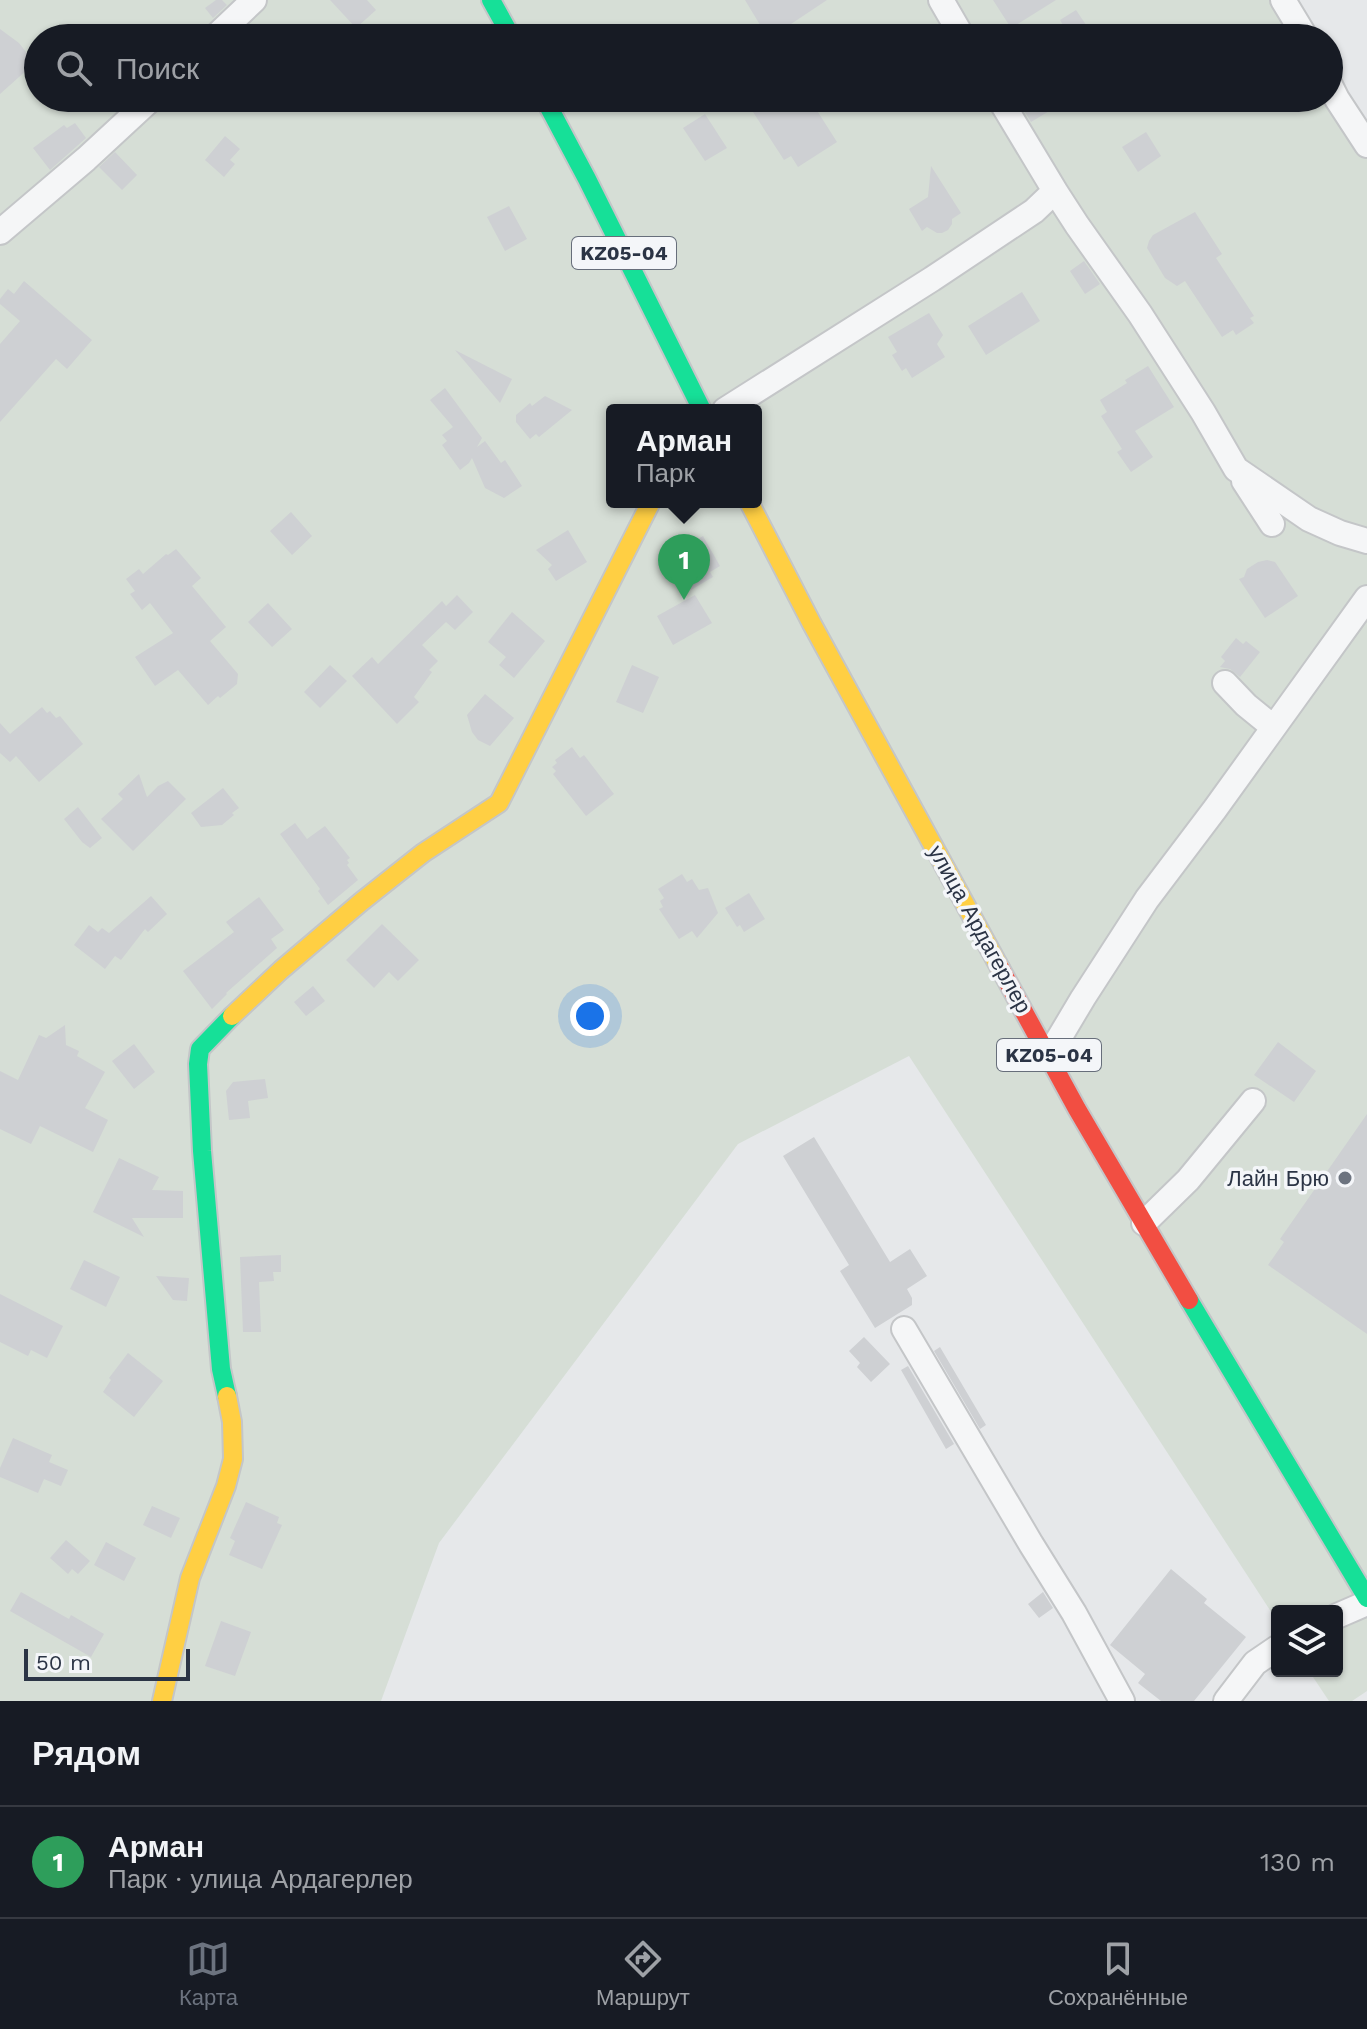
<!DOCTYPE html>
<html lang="ru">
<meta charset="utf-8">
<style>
:root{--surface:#171b24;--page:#20242c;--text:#f1f3f6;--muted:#9ea1a6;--line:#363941;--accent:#6c737f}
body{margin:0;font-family:"Work Sans",sans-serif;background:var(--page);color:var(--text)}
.controls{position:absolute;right:24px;bottom:24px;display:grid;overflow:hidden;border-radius:8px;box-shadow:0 2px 6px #0004}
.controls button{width:72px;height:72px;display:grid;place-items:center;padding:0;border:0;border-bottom:2px solid var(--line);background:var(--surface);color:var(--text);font:40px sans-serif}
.scale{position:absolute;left:24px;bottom:20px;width:166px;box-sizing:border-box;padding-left:8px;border:4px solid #2b3445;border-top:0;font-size:22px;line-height:28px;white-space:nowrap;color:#2b3445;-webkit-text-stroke:6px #f4f6f9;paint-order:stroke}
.you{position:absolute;left:590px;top:1016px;width:28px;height:28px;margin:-20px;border:6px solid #fff;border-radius:50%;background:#1a73e8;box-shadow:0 0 0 12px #1a73e833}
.badge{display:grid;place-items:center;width:52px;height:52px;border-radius:50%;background:var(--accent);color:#fff;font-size:26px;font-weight:700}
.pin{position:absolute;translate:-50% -66px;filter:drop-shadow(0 2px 4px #0008)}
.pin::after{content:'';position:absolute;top:42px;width:28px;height:24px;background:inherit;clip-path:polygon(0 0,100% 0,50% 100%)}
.popup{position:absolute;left:606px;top:404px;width:156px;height:104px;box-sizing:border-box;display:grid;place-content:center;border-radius:8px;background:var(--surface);filter:drop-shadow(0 2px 6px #0005);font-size:26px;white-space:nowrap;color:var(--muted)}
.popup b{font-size:30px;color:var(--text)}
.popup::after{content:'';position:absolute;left:50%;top:100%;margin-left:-16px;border:16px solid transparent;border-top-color:var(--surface)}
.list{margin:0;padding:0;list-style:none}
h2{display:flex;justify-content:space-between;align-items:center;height:104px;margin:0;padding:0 32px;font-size:34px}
h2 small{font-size:26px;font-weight:400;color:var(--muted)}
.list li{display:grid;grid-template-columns:52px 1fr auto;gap:24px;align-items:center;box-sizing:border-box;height:112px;padding:0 32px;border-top:2px solid var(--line)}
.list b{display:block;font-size:30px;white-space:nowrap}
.list p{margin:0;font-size:26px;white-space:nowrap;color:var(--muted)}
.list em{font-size:26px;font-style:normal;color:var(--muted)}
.icon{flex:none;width:44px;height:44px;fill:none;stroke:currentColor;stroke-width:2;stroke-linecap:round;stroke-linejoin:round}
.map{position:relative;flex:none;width:1367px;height:1701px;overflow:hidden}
.search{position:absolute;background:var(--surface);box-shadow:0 2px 6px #0004;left:24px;right:24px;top:24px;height:88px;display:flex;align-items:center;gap:20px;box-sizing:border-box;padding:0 28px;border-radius:44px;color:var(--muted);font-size:30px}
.sheet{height:216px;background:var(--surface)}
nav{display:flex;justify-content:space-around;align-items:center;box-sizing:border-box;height:112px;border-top:2px solid var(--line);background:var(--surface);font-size:22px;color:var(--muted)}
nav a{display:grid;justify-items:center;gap:4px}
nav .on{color:var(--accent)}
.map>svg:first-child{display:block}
.green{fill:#d6ded6;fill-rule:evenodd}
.building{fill:#ced0d3}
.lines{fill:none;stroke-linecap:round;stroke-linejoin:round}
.street-casing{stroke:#c4c6c8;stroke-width:28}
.fast-casing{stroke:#c4c6c8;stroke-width:22}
.slow-casing{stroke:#c4c6c8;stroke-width:22}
.jam-casing{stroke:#c4c6c8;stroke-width:22}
.street{stroke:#f5f6f7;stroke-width:24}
.fast{stroke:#16e098;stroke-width:18}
.slow{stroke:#ffcf43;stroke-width:18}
.jam{stroke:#f24e42;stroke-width:18}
.poi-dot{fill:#6c737f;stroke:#f4f6f9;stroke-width:3}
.labels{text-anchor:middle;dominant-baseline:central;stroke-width:7;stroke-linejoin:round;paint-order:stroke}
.shield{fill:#f4f6f9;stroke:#676e7b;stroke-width:2}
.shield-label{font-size:20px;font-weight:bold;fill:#2b3445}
.street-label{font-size:22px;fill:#2b3445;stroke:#f4f6f9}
.poi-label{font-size:22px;fill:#2b3445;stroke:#f4f6f9;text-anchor:end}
</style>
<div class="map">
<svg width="1367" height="1701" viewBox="0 0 1367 1701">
<rect width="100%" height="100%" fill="#e6e8ea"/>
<path class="green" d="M0,0h1270l26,38h-1258v60h1291l38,47v1546l-15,10h-23l-20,-30h28v-60h-60v10l-368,-565 -171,88 -299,399 -58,158h-381zM612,410h144v92h-144z"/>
<path class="building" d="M216,0h6l5,5 -14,13 -8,-10z
M330,0h37l9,10 -20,18z
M745,0h82l-57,38h-2z
M993,0h63l-45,28z
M1076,10l19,28h-24l-11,-18z
M0,29l19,14 14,18 -5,4v4l-28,25z
M744,98h65l28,44 -39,25 -7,-11 -7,4z
M1016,98h27l8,12 -20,12z
M705,114l22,34 -22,13 -22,-33z
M75,123l11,15 -36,32 -17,-22 31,-23 3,3z
M1146,132l15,24 -23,16 -16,-25z
M225,136l15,13 -10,11 5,4 -11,13 -19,-17z
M115,152l22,23 -15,15 -23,-23z
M931,166l30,47 -9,6v5l-4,6 -6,3h-5l-10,-6 -5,4 -13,-22 19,-12z
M509,206l18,33 -22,12 -18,-34z
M1195,212l27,42 -6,4 38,58 -4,2 4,5 -18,12 -3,-5 -11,7 -37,-56 -8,5 -12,-8 -18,-30 2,-7 4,-6z
M1084,261l16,23 -15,10 -15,-23z
M24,281l68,59 -25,29 -11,-10 -56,63v-78l20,-23 -20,-17v-5l8,-10 6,5z
M1022,292l18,29 -54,34 -18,-29z
M929,313l14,22 -6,9 8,13 -33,21 -6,-10 -4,3 -10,-16 5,-3 -9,-15z
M455,350l57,29 -12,24z
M1148,366l26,41 -39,24 18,26 -22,15 -14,-20 5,-3 -21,-33 6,-4 -7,-12 27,-17 -2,-3z
M445,388l37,50 -5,9 8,-6 16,22 4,-3 17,26 -18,12 -19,-10 -13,-30 -3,5 -9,7 -18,-25 5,-4 -5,-6 11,-8 -23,-27z
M545,396l27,14 -33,27 -3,-3 -6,5 -14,-17v-7l14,-12 2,3z
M291,512l21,24 -20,19 -22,-24z
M568,530l19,32 -31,19 -8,-12 4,-4 -16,-15z
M703,536l17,30 -10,6 3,5 -22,13 -20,-35z
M176,549l25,29 -9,8 34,41 -16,14 28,33 -1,10 -17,14 -2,-2 -10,9 -30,-35 -23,16 -20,-29 38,-24 -23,-30 -8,7 -12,-16 5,-3 -9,-12 13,-10 4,5 23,-20 2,1z
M1267,560l8,2 23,34 -33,22 -26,-39 5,-2 3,-8 11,-7z
M457,595l16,17 -18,18 -9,-8 -24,23 16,16 -9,9 3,2 -18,25 5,5 -22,22 -45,-48 20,-19 6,7 64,-63 4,5z
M695,595l17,28 -39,22 -16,-29z
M268,603l24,26 -20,18 -24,-25z
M512,612l33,29 -31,37 -15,-13 7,-8 -18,-15z
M1236,638l7,6 3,-3 14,11 -20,25 -10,-8 -10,-2 5,-6 -4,-4z
M330,665l17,16 -27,27 -16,-16z
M632,665l27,12 -16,36 -27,-11z
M485,694l29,24 -24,28 -12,-6 -6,-8 -5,-17z
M42,707l5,6 3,-2 6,7 4,-2 23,28 -44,38 -23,-26 -6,6 -10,-9v-30l10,11z
M572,747l8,11 4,-3 30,39 -28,22 -33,-42 3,-3 -4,-4 5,-4 -2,-3z
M139,774l8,23 11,-11 10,-5 18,18 -53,52 -32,-32 22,-20 -5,-5z
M223,788l16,20 -7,5 2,2 -12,10 -21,2 -10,-14z
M78,807l24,31 -12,10 -8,-6 -18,-23z
M295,823l12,16 18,-13 25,32 -3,2 2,3 -2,2 11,15 -30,25 -10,-14 2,-2 -40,-55z
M682,874l5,8 5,-3 7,11 9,-2 10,25 -21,25 -5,-7 -13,8 -20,-30 4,-2 -3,-6 4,-3 -6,-9z
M749,893l16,26 -21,13 -4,-7 -3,2 -12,-19z
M151,896l16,18 -19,18 -3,-3 -24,31 -6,-4 -10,13 -31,-24 15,-20 9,7 4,-4 7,5z
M259,897l25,33 -13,9 6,9 -51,45 1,1 -15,15 -29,-38 51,-39 -8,-10z
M382,924l37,36 -21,21 -9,-9 -15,16 -28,-28z
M313,986l12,15 -19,15 -12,-14z
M65,1025l1,20 13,6 -2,5 28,16 -20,36 23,12 -15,32 -53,-26 -9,18 -31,-15v-58l18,9 21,-45 7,3z
M1278,1042l38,29 -22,31 -40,-27z
M134,1044l21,28 -21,17 -22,-28z
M265,1079l3,19 -20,3 2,17 -21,2 -3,-29 7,-9z
M1367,1114v220l-99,-69 16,-23 -4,-3z
M814,1137l76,125 20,-13 17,27 -20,13 5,9v7l-37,23 -35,-57 9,-6 -66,-109z
M119,1158l40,19 -7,13 31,1v27h-51l12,19 -51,-25z
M281,1255v17h-8l1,9 -15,1 2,50h-18l-3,-75z
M84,1260l36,17 -14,30 -36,-18z
M156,1276l33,2 -2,23 -14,-1z
M0,1294l63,32 -16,32 -16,-8 -3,6 -28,-14z
M864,1337l26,27 -19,18 -14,-15 3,-4 -11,-12z
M940,1347l46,78 -6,4 -46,-78z
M128,1353l35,28 -29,36 -31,-25 8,-12 -2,-2z
M908,1366l46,78 -8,5 -45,-79z
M13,1438l39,17 -3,7 19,8 -7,16 -17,-7 -6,14 -38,-16v-9z
M246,1502l33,15 -2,6 5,2 -20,44 -33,-14 6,-14 -5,-3z
M152,1506l28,12 -9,20 -28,-13z
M66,1540l24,21 -12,13 -6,-5 -4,5 -18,-16z
M106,1542l30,16 -12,23 -30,-16z
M1171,1569l36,30 -3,4 42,34 -52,64h-33l-23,-18 7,-9 -35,-29z
M21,1592l48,27 2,-4 33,19 -13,23 -81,-46z
M1043,1592l10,16 -14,10 -11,-14z
M221,1621l30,11 -16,44 -30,-10z"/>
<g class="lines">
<g class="street-casing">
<path id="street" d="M941,0l22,38
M1283,0l23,38
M214,38l40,-38
M1329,83l8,16 30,46
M1055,191l22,34 63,89 63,98 33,57 73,50 31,14 27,8
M0,232l86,-73 66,-61
M725,410l207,-131 102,-68 21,-20 -56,-93
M1244,481l28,43
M1225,683l21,22 27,22
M1049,1055l34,-57 64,-99 68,-90 152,-211
M1144,1223l44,-43 65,-79
M904,1329l127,215 43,69 48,88
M1337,1616l30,-13
M1226,1701l29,-38 22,-15"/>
</g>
<g class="fast-casing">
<path id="fast" d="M491,0l21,38
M544,98l43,81 115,231
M1189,1300l178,298
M227,1396l-6,-27 -19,-218 -4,-87 2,-15 32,-33"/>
</g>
<g class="slow-casing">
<path id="slow" d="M749,502l63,122 188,344
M232,1016l49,-46 80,-68 62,-49 76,-50 152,-301
M162,1701l28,-123 36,-92 7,-27 -1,-37 -5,-26"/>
</g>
<g class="jam-casing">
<path id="jam" d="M1000,968l77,141 112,191"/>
</g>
<use href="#street" class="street"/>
<use href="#fast" class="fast"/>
<use href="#slow" class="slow"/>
<use href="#jam" class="jam"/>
</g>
<circle class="poi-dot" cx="1345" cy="1178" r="8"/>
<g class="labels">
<g class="shield">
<rect x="572" y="237" width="104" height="32" rx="6"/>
<rect x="997" y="1039" width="104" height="32" rx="6"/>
</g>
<g class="shield-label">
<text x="624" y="253">KZ05-04</text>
<text x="1049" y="1055">KZ05-04</text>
</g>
<g class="street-label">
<text transform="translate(980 929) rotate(61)">улица Ардагерлер</text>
</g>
<g class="poi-label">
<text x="1329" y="1178">Лайн Брю</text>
</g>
</g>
</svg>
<div class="controls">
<button><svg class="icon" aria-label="layers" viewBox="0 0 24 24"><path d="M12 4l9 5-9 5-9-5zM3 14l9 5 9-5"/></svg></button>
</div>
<div class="scale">50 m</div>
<div class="you"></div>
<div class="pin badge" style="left:684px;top:600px;background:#2e9e5b">1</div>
<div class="popup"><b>Арман</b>Парк</div>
<div class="search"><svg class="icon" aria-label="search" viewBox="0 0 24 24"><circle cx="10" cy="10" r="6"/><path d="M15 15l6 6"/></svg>Поиск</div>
</div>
<section class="sheet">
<h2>Рядом<small></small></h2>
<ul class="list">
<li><span class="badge" style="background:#2e9e5b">1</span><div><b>Арман</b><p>Парк · улица Ардагерлер</p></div><em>130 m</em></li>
</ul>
</section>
<nav>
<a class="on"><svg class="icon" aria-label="map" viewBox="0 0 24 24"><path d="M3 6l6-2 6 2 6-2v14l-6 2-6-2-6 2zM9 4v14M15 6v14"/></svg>Карта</a>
<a><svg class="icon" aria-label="directions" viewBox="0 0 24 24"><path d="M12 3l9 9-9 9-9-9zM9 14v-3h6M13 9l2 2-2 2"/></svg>Маршрут</a>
<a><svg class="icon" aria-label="saved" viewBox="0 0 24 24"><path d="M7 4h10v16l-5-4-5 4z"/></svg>Сохранённые</a>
</nav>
